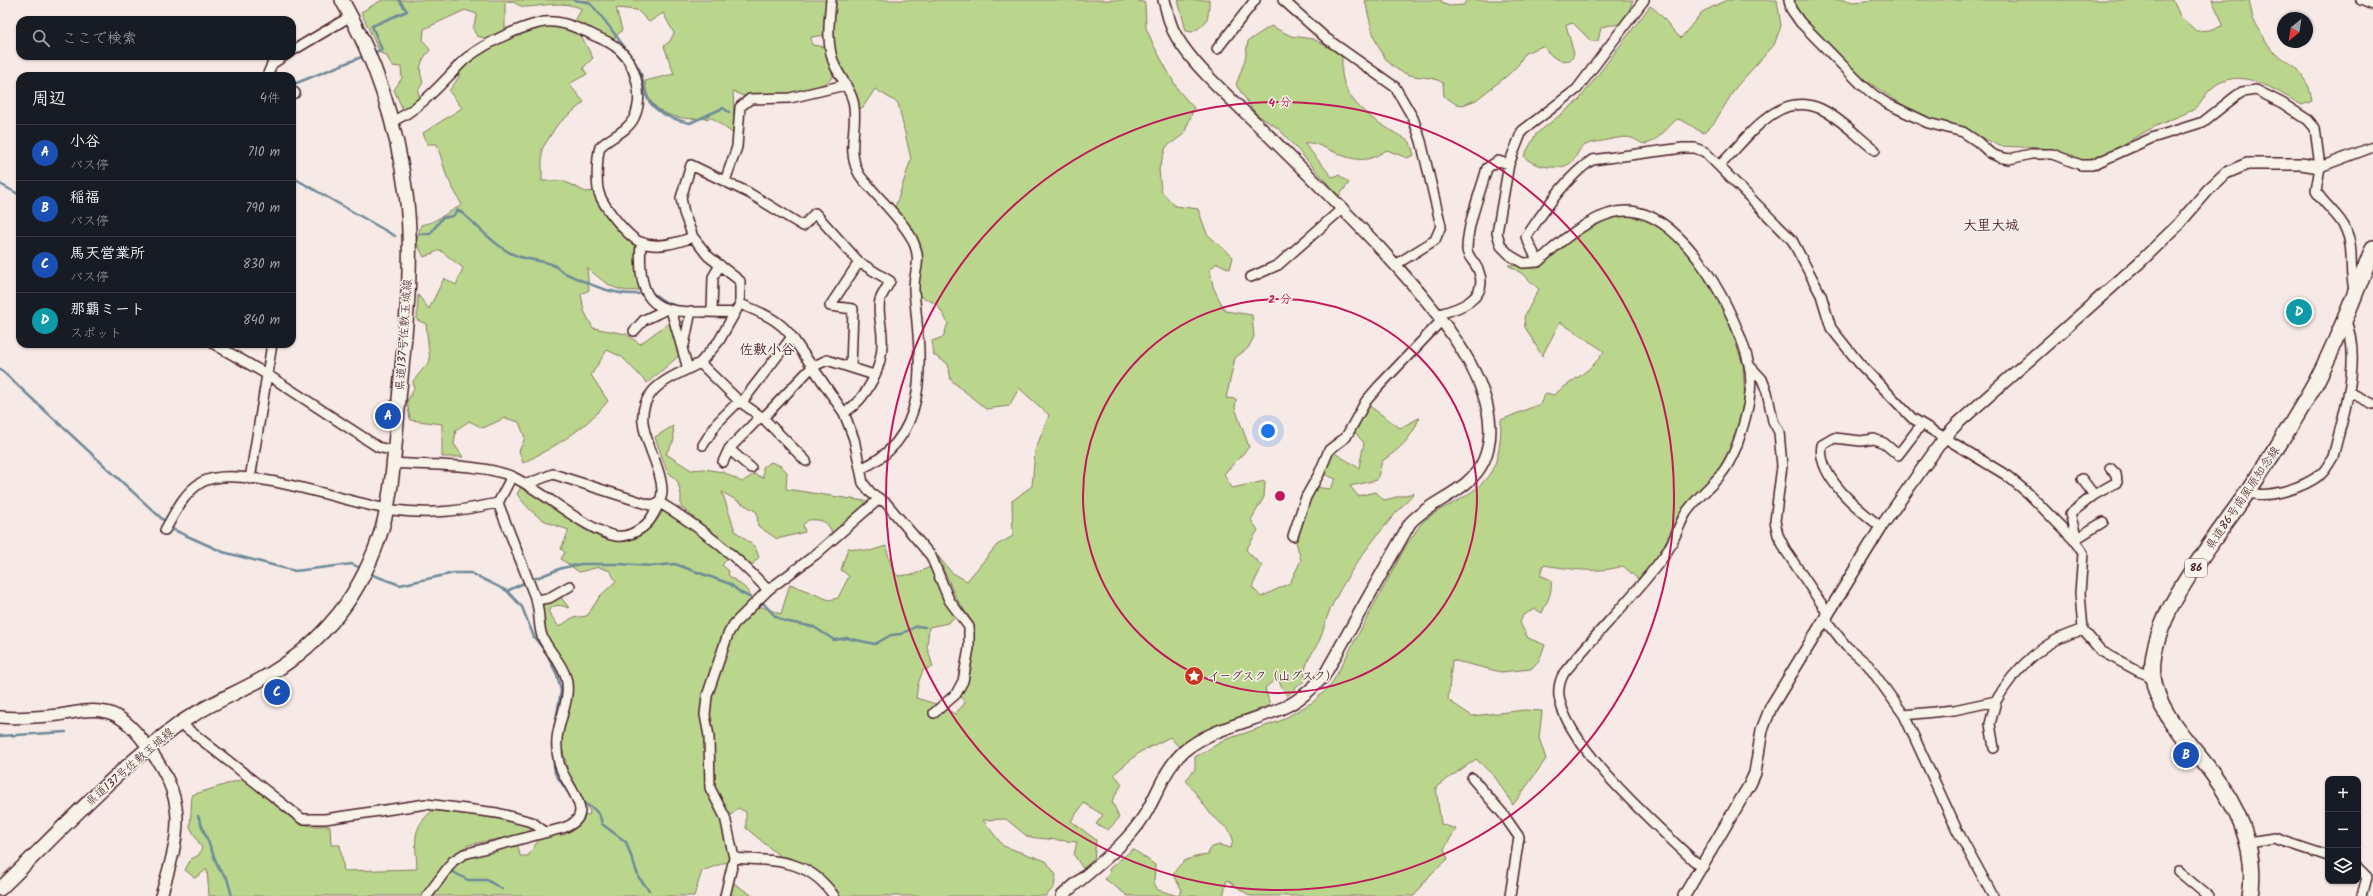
<!DOCTYPE html>
<html lang="ja">
<meta charset="utf-8">
<style>
:root{--surface:#171b24;--page:#242831;--text:#f1f3f6;--muted:#9ea1a6;--line:#363941;--accent:#c8321e}
body{margin:0;font-family:Kalam,"Klee One",sans-serif;background:var(--page);color:var(--text)}
.controls{position:absolute;right:12px;bottom:12px;display:grid;overflow:hidden;border-radius:8px;box-shadow:0 1px 3px #0004}
.controls button{width:36px;height:36px;display:grid;place-items:center;padding:0;border:0;border-bottom:1px solid var(--line);background:var(--surface);color:var(--text);font:20px sans-serif}
.compass{position:absolute;left:2277px;top:12px;width:36px;height:36px;border-radius:50%;background:var(--surface);box-shadow:0 1px 3px #0004;rotate:210deg}
.you{position:absolute;left:1268px;top:431px;width:14px;height:14px;margin:-10px;border:3px solid #fff;border-radius:50%;background:#1a73e8;box-shadow:0 0 0 6px #1a73e833}
.badge{display:grid;place-items:center;width:26px;height:26px;border-radius:50%;background:var(--accent);color:#fff;font-size:13px;font-weight:700}
.pin{position:absolute;translate:-50% -50%;border:2px solid #fff;box-shadow:0 1px 4px #0006}
.list{margin:0;padding:0;list-style:none}
h2{display:flex;justify-content:space-between;align-items:center;height:52px;margin:0;padding:0 16px;font-size:17px}
h2 small{font-size:13px;font-weight:400;color:var(--muted)}
.list li{display:grid;grid-template-columns:26px 1fr auto;gap:12px;align-items:center;box-sizing:border-box;height:56px;padding:0 16px;border-top:1px solid var(--line)}
.list b{display:block;font-size:15px;white-space:nowrap}
.list p{margin:0;font-size:13px;white-space:nowrap;color:var(--muted)}
.list em{font-size:13px;font-style:normal;color:var(--muted)}
.icon{flex:none;width:22px;height:22px;fill:none;stroke:currentColor;stroke-width:2;stroke-linecap:round;stroke-linejoin:round}
.map{position:relative;flex:none;width:2373px;height:896px;overflow:hidden}
.search{position:absolute;background:var(--surface);box-shadow:0 1px 3px #0004;left:16px;top:16px;width:280px;height:44px;display:flex;align-items:center;gap:10px;box-sizing:border-box;padding:0 14px;border-radius:12px;color:var(--muted);font-size:15px}
.panel{position:absolute;background:var(--surface);box-shadow:0 1px 3px #0004;left:16px;top:72px;width:280px;height:276px;border-radius:12px}
.map>svg:first-child{display:block}
.green{fill:#bad68d;stroke:#827a5c}
.lines{fill:none;stroke-linecap:round;stroke-linejoin:round}
.stream{stroke:#6d8a99;stroke-width:2.5}
.minor-casing{stroke:#4a1f2b;stroke-width:12}
.tertiary-casing{stroke:#4a1f2b;stroke-width:14}
.secondary-casing{stroke:#4a1f2b;stroke-width:16}
.primary-casing{stroke:#4a1f2b;stroke-width:18}
.minor{stroke:#f7f3e8;stroke-width:9}
.tertiary{stroke:#f7f3e8;stroke-width:11}
.secondary{stroke:#f7f3e8;stroke-width:13}
.primary{stroke:#f7f3e8;stroke-width:15}
.ring{fill:none;stroke:#c2185b;stroke-width:2}
.labels{text-anchor:middle;dominant-baseline:central;stroke-width:3;stroke-linejoin:round;paint-order:stroke}
.shield{fill:#f7f3e8;stroke:#7e5f64;stroke-width:1}
.shield-label{font-size:11px;font-weight:bold;fill:#4a1f2b}
.street-label{font-size:12px;fill:#4a1f2b;stroke:#f7f3e8}
.poi-label{font-size:12px;font-weight:bold;fill:#4a1f2b;stroke:#f7f3e8;text-anchor:start}
.quarter-label{font-size:14px;font-weight:bold;fill:#4a1f2b;stroke:#f7f3e8}
.centre{fill:#c2185b;stroke:#f7f3e8;stroke-width:2}
.ring-label{font-size:12px;text-anchor:middle;font-weight:bold;fill:#c2185b;stroke:#f7f3e8;stroke-width:3;stroke-linejoin:round;paint-order:stroke}
</style>
<div class="map">
<svg width="2373" height="896" viewBox="0 0 2373 896">
<rect width="100%" height="100%" fill="#f7e9e6"/>
<filter id="ink" filterUnits="userSpaceOnUse"><feTurbulence type="fractalNoise" baseFrequency=".025" numOctaves="2"/><feDisplacementMap in="SourceGraphic" scale="8" xChannelSelector="R" yChannelSelector="G"/><feConvolveMatrix kernelMatrix="1 2 1 2 8 2 1 2 1" color-interpolation-filters="sRGB"/></filter>
<g filter="url(#ink)">
<path class="green" d="M382,0h446l-2,35 -15,2 1,8 14,2c2,7 11,22 7,29 -6,15 -73,23 -88,20 -4,0 -8,-3 -12,-5l2,44 -23,-17c-22,2 -53,2 -64,-22 -2,-4 -2,-10 -3,-15l29,-7 -10,-28 6,-5 4,-8 -11,-20 -14,9 -12,-12 -21,-2 6,22 -9,10 -39,-18 8,-13c-19,-9 -37,-3 -56,-2 -5,0 -11,-4 -15,-6l-6,2v30l-14,7 -14,-4 -4,-7 4,-15 -12,-4 -41,19 -1,11 7,10c-10,11 -12,19 -7,32l-5,9 2,8 -13,11h-4l-9,-20 8,-12 -1,-11 -9,-1 -6,-11 -6,-2 -19,-41z
M835,0h301l9,3 1,25 8,18 24,44 16,18 -10,26 -18,13 -7,22 2,22 14,15 23,3 9,25 26,23 -3,12 -13,-6 -7,6 3,18 12,24 27,4 2,22 -6,11 -13,10 -9,40 10,1 -1,9 14,39 -25,27 8,14 33,-7 -1,16 -13,23 7,10 -12,20 16,16 -10,21 9,10 29,-14 11,-23 -6,-22 19,-51 16,2 6,-10 -13,-5 10,-22 26,16 5,-25 -11,-13 15,-25 32,23 19,-10c-7,20 -19,31 -37,43l-5,19 -27,6 8,10 18,-4 8,8 30,-7c-33,36 -65,74 -85,119 -4,9 -5,18 -9,27 -7,15 -17,23 -15,41l-18,16 -10,-18 -12,10 5,17 -72,28 -19,14 -9,-10 -30,15 -26,22 8,10 -10,17 7,17 -11,12 -12,-6 7,-9 -19,-12 -13,18 25,19 -2,20 -10,10 -10,-15 3,-13 -49,-5 -22,-18 -23,1 20,26 43,15 10,14 -2,12 -8,9h-208l-56,-38 -36,-30v-16l-8,-4 -9,9 -15,-29 -5,-74 2,-18 20,-61 26,-30 24,9 9,-30 39,16 9,-2 11,-22 -8,-6 7,-22 22,3 16,-5 6,23 6,7 17,-2 17,-8 25,49 -9,8 -19,4 -2,19 6,21 -10,3 -5,14 -2,14 23,7 16,9 10,-11 -5,-8 8,-14 6,-31v-26l-18,-26 -18,-42 13,16 16,9 30,-36 16,-9 -1,-35 20,-15 3,-35 14,-36 -30,-27 -10,18 -23,3 -35,-29 -3,-16 -14,-9 -2,-14 11,-4 5,-14 -11,-19 -20,-9 4,-41 -27,-43 17,-52 -13,-56 -23,-14 -12,18 -5,3c-1,-17 -14,-29 -20,-45 -7,-22 -6,-43 -3,-65z
M1178,0h31c0,18 -1,24 -17,32l-6,-1z
M1365,0h76l2,4 7,2 14,-1 2,-5h167c-3,6 -4,16 -8,21 -6,6 -16,2 -24,7l-3,13h-7l-18,-18 -7,2 8,29 -3,6c-13,3 -21,-4 -28,-14l-18,7 -7,12 -10,10 -32,25 -13,5 -7,-1 -12,-8 -1,-13c-11,-8 -26,-4 -39,-10 -28,-12 -33,-47 -39,-73z
M1727,0h50l4,26 -7,19 -38,42 -22,36 -10,10c-10,-4 -17,-12 -27,-14 -8,7 -18,20 -28,24 -7,3 -11,-3 -17,-5 -9,-3 -26,3 -36,4 -23,4 -14,13 -27,22 -11,7 -39,2 -45,-8l12,-22 43,-34 71,-94c12,7 20,23 31,32l21,-26z
M1793,0h51l10,2 22,-2h297l7,16 16,15 14,-1 12,-4 -1,-7 -9,-19h37l4,19 19,32 25,17 12,19 3,14 -10,4c-26,-14 -63,-42 -91,-16 -8,7 -9,16 -18,21l-39,17 -59,33h-14l-39,-12 -42,-2 -37,-17 -42,-12 -71,-47 -57,-61z
M554,25l25,7 14,26 -10,10 4,6 -18,10 15,18 -27,23 -15,24v32h21l23,11 9,-1 32,47 10,7 3,45c-25,4 -35,-8 -53,-22l2,22 -8,4 3,17 9,17 33,6 14,10 31,-23 10,33 -34,29 -25,-26 -15,-7 -16,25 17,26c-25,30 -51,44 -85,62l-4,-12 6,-13 -6,-16 -14,-4 -22,10 -14,-7 -13,9 -2,14 9,13h-21v-33l-32,-4 -3,-19 7,-12 -1,-8 17,-20 -4,-37 -9,-4 1,-25 11,14 15,-31 12,7 7,-17 -23,-18 -16,7 -8,-15 5,-17 11,-3 30,-17 -15,-28 -10,-33h-10l-4,-11 39,-25 -13,-17 10,-14 -1,-5c26,-25 61,-41 96,-47z
M1271,26l20,10 22,3 24,13 5,5c0,7 -1,16 1,22 7,31 43,48 67,63l4,13 -7,3 -20,-8c-6,3 -13,8 -20,9 -24,4 -46,-19 -63,-16l28,34 7,-2 10,8 -10,13 -60,-67 -23,-15 -20,-29 9,-25 3,-19z
M1622,213l27,8 15,10 32,29 28,48 19,57 2,38 -12,41 -14,25 -33,37 -30,53 -18,20 -15,-13c-27,8 -52,3 -80,-1l-3,10 11,5c2,12 -4,22 -9,33l-7,-4 -12,6 -3,8 8,15 17,7 -6,15 -8,9 -30,3 -49,-12 -4,40 24,16 53,-6 17,1 -3,27 7,21 -33,46 -18,-28 -19,-18 -40,28 5,37 15,5 -12,20 4,10 -18,16 -16,21h-164l-23,-16 -4,16h-95l-23,-17 5,-6 -1,-4 24,-20 22,16 -1,18 4,7 20,6 4,-6 -9,-15c8,-16 18,-18 35,-20l2,-7 9,-3 12,3 2,-9 -4,-9 -17,-14 -26,-36 9,-11v-12l30,-17 55,-19 33,-19 18,-17 76,-141c5,-6 9,-14 14,-20 9,-9 20,-15 31,-20 40,-22 49,-38 49,-84l39,-16 6,-11 8,2c17,-15 39,-24 50,-44l-44,-29 -18,34 -17,-29 -1,-10 15,-28 -18,-16 -13,-8 33,2c22,-25 49,-43 81,-54z
M673,426l1,14 -8,14 25,16 13,-1 19,3 19,10 12,-8 9,4v-11l8,-5 10,4 6,6 -1,17 85,13 -38,33c-5,-14 -11,-16 -25,-15l-5,5 2,7 -28,7 -19,-13 -1,-14 -35,-20 13,39 20,16 4,10 -7,8 -71,-58v-12l-3,-13 -11,-11 -12,-34z
M521,487c9,5 18,10 27,15 39,26 79,67 115,9l13,5 52,42 -6,7 7,6 -1,4 20,15 5,12 -13,13 -8,4 -14,35 -17,55 5,25 -1,38 3,20 12,25 9,34v10l-27,10 -8,25h-264l24,-33 10,-6 53,-16 3,15h8l14,-21 14,-3 4,3h5l17,-20h7l1,-4 -26,-38 3,-6 -8,-31 10,-40 -25,-62 -6,-33 22,-5 9,12c-9,-3 -13,-5 -21,3l11,16 13,-9 15,-2 13,-20 16,-15 -6,-10 -11,-4 -20,5 -18,-13 4,-7 -4,-3 8,-19c-26,-8 -36,-14 -52,-36z
M243,779l49,39 17,8h21l1,19h9l4,26 73,-2c-1,-29 -7,-39 16,-59 33,2 65,8 97,16l1,4 -3,3 -60,12 -15,10 -31,41h-213l-2,-27 -12,9 -10,-8 6,-11 8,-4 3,-7 -12,-21 2,-32z
M732,882l21,14h-25z"/>
<g class="lines">
<path class="stream" d="M574,0c4,1 10,1 15,3 6,3 48,60 51,68 5,13 3,26 14,36 11,10 23,13 36,16l33,-15 6,4
M372,53l10,-3 -10,-24 35,-15 -8,-11
M292,87l2,-3 70,-28
M292,177l103,59
M0,184l20,11
M420,234h10l12,-16 11,-2 5,-6c18,13 30,30 49,41 13,9 30,8 44,13 6,2 10,8 16,10 25,11 50,24 79,19
M652,293l15,10 13,4
M0,369l174,161 49,22 72,19 57,-7 10,5
M370,574l30,11 54,-12h17l36,18 19,-9
M531,580l31,-12 19,-4h39l31,2 24,-2 55,20 11,9 23,11 11,12 9,5 30,6 20,13 13,-2 28,6 16,-9 10,-1 16,-8 8,1
M507,591l15,16 12,30 13,17 10,21 4,16 -8,46
M0,736l66,-4
M553,756l2,17 16,24 3,1
M580,801l14,8 6,7 2,8 24,18 13,36 10,12
M198,816l21,53 8,9 5,18
M453,872l15,8h19l15,9"/>
<g class="minor-casing">
<path id="minor" d="M831,0c-2,21 -5,46 4,66 5,11 15,23 18,35 6,22 -7,47 5,71 2,5 7,10 11,14 13,16 36,37 44,55 10,23 0,28 1,50 6,64 20,147 -54,178
M1283,0l44,39 68,48 18,31 8,23 20,85 -6,14 -40,25
M1644,0l-67,89 -55,42 -13,33 -12,69 4,13 10,10 12,7 15,-1c21,-20 60,-53 91,-51 57,3 109,105 120,154 5,23 -2,49 -9,71 -5,16 -12,32 -24,44 -10,11 -22,21 -30,33 -8,13 -12,30 -22,43 -30,41 -68,77 -100,117 -4,7 -6,14 -5,23 6,49 98,130 134,164l10,7
M1789,0l2,9 9,13 61,62 13,11 14,9 40,19 35,9 15,10 12,11 9,4 10,2 22,-5h21l29,11h11l60,-27 51,-16 33,-26 6,-4 14,-2 26,13 26,17 7,8 5,39 -4,24c8,14 24,24 30,39 9,20 2,43 9,63
M2361,0l12,5
M1217,49l38,-49
M292,51l59,-35
M267,76l5,-12 12,-8
M292,91l3,2
M393,121c22,-10 39,-27 56,-45 6,-6 12,-14 19,-19 20,-15 48,-28 71,-34 18,-4 34,3 50,10 7,4 17,7 24,12 22,14 32,50 21,73 -7,14 -24,19 -34,29 -3,9 -4,37 -1,46 4,13 29,44 41,49 17,7 37,1 53,-5
M1719,166c28,-26 58,-77 102,-57 18,8 38,29 54,41
M2320,167l53,-20
M725,181l12,-34 3,-40 10,-8 40,-1 55,-13
M641,242c-6,83 31,67 94,71
M1538,262l-12,-25c19,-27 39,-59 66,-77l91,-12h12l10,4 87,88 29,55 10,33 28,35 53,55 94,57 22,18 46,47 9,13 -3,40 3,37 18,21 37,20 15,6
M1251,277l27,-12 65,-57
M671,310l17,59
M712,312l1,-35 7,-12
M1439,314c19,-5 50,-15 40,-42 -2,-8 -13,-16 -12,-24 1,-27 13,-54 20,-80l11,-7 11,3
M634,331l10,-11 21,-10
M214,344l54,31 110,72 16,4
M684,345l7,-34
M700,363l19,-22 18,-32
M1749,365l13,14 5,13 6,29 6,11 3,34 -7,55 3,14 8,16 39,58 3,14 18,23 22,19 36,50 53,115 36,66
M851,367l2,-58 -23,-3 29,-44
M2349,392l24,12
M742,402l50,-65
M844,413c24,-15 40,-48 38,-76 0,-10 -5,-27 -2,-37 2,-6 7,-12 10,-19l-31,-19 -44,-49 -12,13 -54,-33 -58,-28 -10,33 3,15 9,24 15,19 32,25v23c20,8 39,15 52,33l52,76 10,26 9,44 8,10 15,10 45,53 18,44 20,27v21l-6,33 -7,13 -22,19
M763,418l49,-51 15,-7 47,15
M703,445l14,-22 22,-22
M729,449l22,19
M723,462l6,-13 32,-33
M393,463c35,3 90,0 120,14 32,15 73,54 103,59 14,2 31,-9 37,-21 4,-7 8,-14 9,-22 1,-34 -37,-71 -9,-102 12,-13 32,-20 47,-28l39,38 24,17 43,43
M250,479l22,-135
M2082,479l12,16
M527,484l26,-10 97,31 10,-2c39,23 77,54 108,87
M2248,492c19,8 57,-5 73,-18 5,-4 8,-11 12,-17 10,-42 30,-97 12,-138
M1881,527c-22,-17 -65,-51 -59,-82l12,-7 27,3 13,-2 10,4 14,12 23,-30
M165,530c10,-17 19,-38 37,-48 37,-20 147,22 191,28 39,5 67,1 105,-7
M1293,536l13,-39 13,-23 10,-24 17,-13 20,-36 13,-15 63,-66
M2077,539l-7,-25 24,-19 23,-13 -1,-8 -6,-6
M2074,540l29,-18
M536,600l13,-2 21,-12
M1904,715l50,-5 42,-9c18,-32 50,-63 87,-71
M180,723l122,96h23l101,-15 71,9 35,9 13,10
M1994,748l-4,-24 6,-23
M1472,778l31,36 16,23 -9,59
M2249,842l25,-4 54,18
M734,858c41,3 74,0 100,38
M2358,868l9,9 -5,19
M2178,871l30,25
M427,896l26,-35 11,-7 99,-26c38,-13 1,-42 -4,-65 -2,-9 -3,-22 -1,-31 3,-16 13,-37 8,-54 -4,-16 -18,-27 -24,-42 -4,-11 -2,-25 -6,-36l-38,-97 14,-27
M725,896l9,-38 -9,-41 -15,-29 -1,-52 -4,-21 2,-19 21,-62 6,-10 34,-34 47,-35 64,-56"/>
</g>
<g class="tertiary-casing">
<path id="tertiary" d="M0,717c19,2 39,0 58,-2 15,-2 33,-7 48,-3 16,3 29,18 38,30 45,58 37,88 17,154
M1062,896c27,-25 62,-48 82,-80 14,-22 20,-47 40,-65 30,-25 71,-29 105,-46 13,-7 25,-18 35,-29l86,-153c22,-24 60,-31 74,-63 30,-71 -62,-165 -105,-213 -40,-43 -83,-84 -125,-126 -24,-23 -65,-59 -80,-89 -5,-9 -7,-22 -10,-32
M1684,896l66,-112 5,-11 7,-43 9,-23 110,-180 63,-89 13,-14 182,-161 37,-36 32,-37 18,-17 21,-9h54l19,3"/>
</g>
<g class="secondary-casing">
<path id="secondary" d="M0,889c58,-56 114,-117 179,-165 25,-18 54,-29 81,-44 27,-15 51,-34 71,-57 21,-23 38,-55 48,-85 14,-41 15,-85 19,-128 6,-68 17,-148 8,-216 -9,-68 -30,-134 -64,-194"/>
</g>
<g class="primary-casing">
<path id="primary" d="M2250,896c8,-46 -11,-87 -38,-123 -21,-29 -54,-58 -59,-96 -7,-60 68,-144 100,-193 22,-33 43,-66 62,-100 23,-44 40,-90 58,-136"/>
</g>
<use href="#minor" class="minor"/>
<use href="#tertiary" class="tertiary"/>
<use href="#secondary" class="secondary"/>
<use href="#primary" class="primary"/>
</g>
</g>
<g class="ring">
<circle cx="1280" cy="496" r="197"/>
<circle cx="1280" cy="496" r="394"/>
</g>
<defs>
<g id="sight-disc" transform="scale(1)"><circle r="9.5" fill="#c8321e" stroke="#f7f3e8"/><path d="M0-6L1.8-2.2L6-1.7L2.9 1.2L3.7 5.4L0 3.3L-3.7 5.4L-2.9 1.2L-6-1.7L-1.8-2.2Z" fill="#fff"/></g>
</defs>
<g fill-rule="evenodd">
<use href="#sight-disc" x="1194" y="676"/>
</g>
<g class="labels">
<rect class="shield" x="2185" y="559" width="22" height="18" rx="3"/>
<g class="shield-label">
<text x="2196" y="568">86</text>
</g>
<g class="street-label">
<text transform="translate(404 335) rotate(-86)">県道137号佐敷玉城線</text>
<text transform="translate(2243 498) rotate(-56)">県道86号南風原知念線</text>
<text transform="translate(130 767) rotate(-41)">県道137号佐敷玉城線</text>
</g>
<g class="poi-label">
<text x="1208" y="676">イーグスク（山グスク）</text>
</g>
<g class="quarter-label">
<text x="1991" y="226">大里大城</text>
<text x="767" y="350">佐敷小谷</text>
</g>
</g>
<circle cx="1280" cy="496" r="6" class="centre"/>
<g class="ring-label">
<text x="1280" y="106">4 分</text>
<text x="1280" y="303">2 分</text>
</g>
</svg>
<div class="controls">
<button>+</button>
<button>−</button>
<button><svg class="icon" aria-label="layers" viewBox="0 0 24 24"><path d="M12 4l9 5-9 5-9-5zM3 14l9 5 9-5"/></svg></button>
</div>
<svg class="compass" viewBox="-18 -18 36 36"><path d="M0-13l5 13h-10z" fill="#e53935"/><path d="M0 13l5-13h-10z" fill="#9ea1a6"/></svg>
<div class="you"></div>
<div class="pin badge" style="left:388px;top:416px;background:#1a4fb4">A</div>
<div class="pin badge" style="left:2186px;top:755px;background:#1a4fb4">B</div>
<div class="pin badge" style="left:277px;top:692px;background:#1a4fb4">C</div>
<div class="pin badge" style="left:2299px;top:312px;background:#0f9aa8">D</div>
<div class="search"><svg class="icon" aria-label="search" viewBox="0 0 24 24"><circle cx="10" cy="10" r="6"/><path d="M15 15l6 6"/></svg>ここで検索</div>
<section class="panel">
<h2>周辺<small>4件</small></h2>
<ul class="list">
<li><span class="badge" style="background:#1a4fb4">A</span><div><b>小谷</b><p>バス停</p></div><em>710 m</em></li>
<li><span class="badge" style="background:#1a4fb4">B</span><div><b>稲福</b><p>バス停</p></div><em>790 m</em></li>
<li><span class="badge" style="background:#1a4fb4">C</span><div><b>馬天営業所</b><p>バス停</p></div><em>830 m</em></li>
<li><span class="badge" style="background:#0f9aa8">D</span><div><b>那覇ミート</b><p>スポット</p></div><em>840 m</em></li>
</ul>
</section>
</div>
